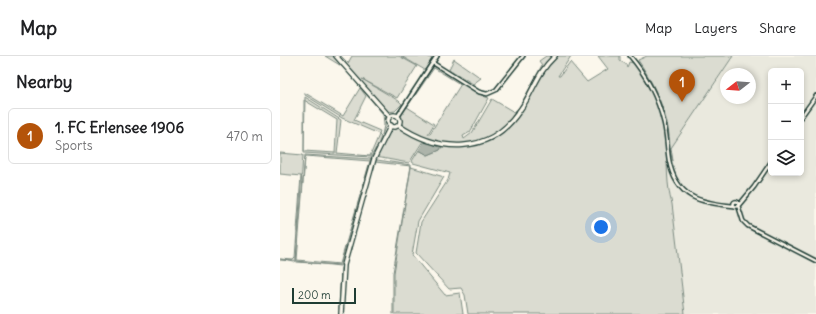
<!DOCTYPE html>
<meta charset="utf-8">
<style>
:root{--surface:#fff;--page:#f2f2f2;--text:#202124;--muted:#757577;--line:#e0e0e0;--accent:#b45309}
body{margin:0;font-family:Delius,sans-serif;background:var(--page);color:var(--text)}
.controls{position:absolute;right:12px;top:12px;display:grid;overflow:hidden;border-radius:6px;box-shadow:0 2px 6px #0003}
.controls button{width:36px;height:36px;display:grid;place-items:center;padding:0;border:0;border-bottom:1px solid var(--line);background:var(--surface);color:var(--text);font:20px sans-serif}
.compass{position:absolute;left:440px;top:12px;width:36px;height:36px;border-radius:50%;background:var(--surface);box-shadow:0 2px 6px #0003;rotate:253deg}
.scale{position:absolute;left:12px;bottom:10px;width:64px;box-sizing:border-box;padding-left:4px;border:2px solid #1f3d34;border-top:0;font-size:11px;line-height:14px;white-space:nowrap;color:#1f3d34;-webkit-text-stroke:3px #fbf7ec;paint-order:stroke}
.you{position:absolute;left:321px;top:171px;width:14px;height:14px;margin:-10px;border:3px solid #fff;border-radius:50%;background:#1a73e8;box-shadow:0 0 0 6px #1a73e833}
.badge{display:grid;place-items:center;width:26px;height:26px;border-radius:50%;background:var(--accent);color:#fff;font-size:13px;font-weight:700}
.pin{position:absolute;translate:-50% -33px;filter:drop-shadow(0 1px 2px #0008)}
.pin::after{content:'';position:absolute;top:21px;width:14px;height:12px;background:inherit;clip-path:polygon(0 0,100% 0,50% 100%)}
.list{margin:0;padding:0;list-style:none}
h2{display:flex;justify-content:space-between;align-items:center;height:52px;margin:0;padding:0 16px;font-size:17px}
h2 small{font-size:13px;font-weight:400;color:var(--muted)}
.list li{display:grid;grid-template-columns:26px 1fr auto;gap:12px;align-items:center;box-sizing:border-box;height:56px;margin:0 8px 8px;padding:0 8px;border:1px solid var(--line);border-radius:6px}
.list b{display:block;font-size:15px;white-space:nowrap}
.list p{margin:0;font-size:13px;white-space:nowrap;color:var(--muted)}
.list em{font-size:13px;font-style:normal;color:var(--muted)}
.icon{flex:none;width:22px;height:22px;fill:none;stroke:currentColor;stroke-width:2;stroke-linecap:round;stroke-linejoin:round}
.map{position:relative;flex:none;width:536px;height:258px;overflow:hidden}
header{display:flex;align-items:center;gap:24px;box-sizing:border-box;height:56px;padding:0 20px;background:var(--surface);border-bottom:1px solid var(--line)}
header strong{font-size:19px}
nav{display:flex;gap:22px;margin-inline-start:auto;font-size:14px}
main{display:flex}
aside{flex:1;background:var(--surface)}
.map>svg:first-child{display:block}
.built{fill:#eae9de;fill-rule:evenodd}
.green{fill:#dbdcd1;stroke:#7d8c82;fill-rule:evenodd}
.water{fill:#adb4aa;stroke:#74847b}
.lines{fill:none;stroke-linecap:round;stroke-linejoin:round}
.stream{stroke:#74847b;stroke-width:1}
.minor-casing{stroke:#1f3d34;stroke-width:5.5}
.tertiary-casing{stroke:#1f3d34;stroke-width:6}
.secondary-casing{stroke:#1f3d34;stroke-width:6}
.minor{stroke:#fbf7ec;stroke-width:2.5}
.tertiary{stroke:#fbf7ec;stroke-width:3}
.secondary{stroke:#fbf7ec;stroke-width:3.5}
</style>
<header>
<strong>Map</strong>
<nav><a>Map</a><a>Layers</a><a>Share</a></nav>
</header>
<main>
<aside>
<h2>Nearby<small></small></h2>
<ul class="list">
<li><span class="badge">1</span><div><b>1. FC Erlensee 1906</b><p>Sports</p></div><em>470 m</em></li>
</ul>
</aside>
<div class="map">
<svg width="536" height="258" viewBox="0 0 536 258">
<rect width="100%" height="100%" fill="#fbf7ec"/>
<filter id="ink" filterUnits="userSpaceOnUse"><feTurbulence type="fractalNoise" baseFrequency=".025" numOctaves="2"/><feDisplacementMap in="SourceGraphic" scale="8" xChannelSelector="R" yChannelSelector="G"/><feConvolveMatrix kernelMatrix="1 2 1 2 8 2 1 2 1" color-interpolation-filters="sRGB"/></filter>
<g filter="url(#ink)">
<path class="built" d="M453,0h83v258h-131l-13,-110 -5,-16 -1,-23 5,-17zM491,15h30v102h-30zM446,18h24v24h-24z"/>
<path class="green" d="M45,0h10l51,59 -1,12 -3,8 2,-10 -1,-11 -40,-47z
M58,0h3l9,9 -2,-2 4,-7h47l18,10 -20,32 -35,-19 37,22 3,3 -7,7 -7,1z
M121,0h26l5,3 -7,11z
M266,0h7c-19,18 -25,42 -40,62 -28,35 -79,32 -111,7l-2,-10 34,-49 26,15v3l-26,-16 -27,39 27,17 -6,10 1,1 32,-51c9,1 18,12 28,14l-19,34 -7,4 1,3 8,-6 20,-34 22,13 5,-4 23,-43 -3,-4z
M276,0h15l-13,20h2l10,-14 17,20 21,-13 -10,-13h22v5l6,3 1,4 2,-6 5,1c17,25 30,52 32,83 2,20 0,38 6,58l13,110h-217l-3,-19 -4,-7 -12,1 -33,-36 5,-31 27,-42 2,-7 -37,-10 -1,-2 7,-11 9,5 12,-5 2,-4c29,2 64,-9 80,-36 6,-10 10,-23 16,-33 6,-7 12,-14 18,-21z
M367,0h86l-62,92 2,13c-4,-10 -3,-22 -5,-33 -5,-25 -16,-47 -30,-68z
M174,3l27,19 -8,6 -24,-15z
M80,32l6,8 -12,24 26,11 -1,3 -37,-16 -37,-23v-2l38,23z
M25,41l36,23 -4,33 33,3 9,-21 2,2 -3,8 4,-6 -7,16 1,-7 -5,9 -67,-4zM24,44l33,20 -2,33 -31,-2z
M112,72h7l24,13 -14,22 -33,-6z
M0,97l23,2 -7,106 -2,1 -14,-3 13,1 2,-2 6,-82 -21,-2z
M25,99l66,4 -31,107 -44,-5zM26,100l64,5 -30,103 -43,-4 8,-102z
M97,104l34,5v2l33,10 -26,44 -6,34 33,40 15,-2 3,21h-69v-41l17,-107 -36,-4 -30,103 29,-104z"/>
<path class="water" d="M144,86l18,4 -2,4 -12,5 -9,-5z"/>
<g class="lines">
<path class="stream" d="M0,204l13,1
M17,206l42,3
M62,209l11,-38
M59,253l2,-41
M113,258v-41l18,-106"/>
<g class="minor-casing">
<path id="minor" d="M350,0c17,20 28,42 34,67 3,12 3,25 5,37 7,38 31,43 65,46
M153,7l46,29 8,2 9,-4 27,-34
M521,61l15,-21
M453.5 148a2.5 2.5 0 1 1 5 0a2.5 2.5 0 1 1-5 0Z
M458,149l5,16 5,5 68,35
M459,149l15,-18 17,-25"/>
</g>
<g class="tertiary-casing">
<path id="tertiary" d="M118,60l39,-60"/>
</g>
<g class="secondary-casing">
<path id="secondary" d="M56,0l54,61
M108 65a6 6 0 1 1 12 0a6 6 0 1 1-12 0Z
M118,69c41,28 92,31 122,-15 14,-19 16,-36 35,-54
M61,258l3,-49 30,-106 17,-34"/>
</g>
<use href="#minor" class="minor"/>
<use href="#tertiary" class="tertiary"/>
<use href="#secondary" class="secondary"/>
</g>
</g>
</svg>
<div class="controls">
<button>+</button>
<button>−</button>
<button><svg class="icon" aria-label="layers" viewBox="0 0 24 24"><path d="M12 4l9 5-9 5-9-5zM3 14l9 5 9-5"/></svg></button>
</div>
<svg class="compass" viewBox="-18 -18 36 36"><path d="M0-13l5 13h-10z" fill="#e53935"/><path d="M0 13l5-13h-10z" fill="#757577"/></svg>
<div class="scale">200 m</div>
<div class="you"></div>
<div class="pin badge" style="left:402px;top:46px">1</div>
</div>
</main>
